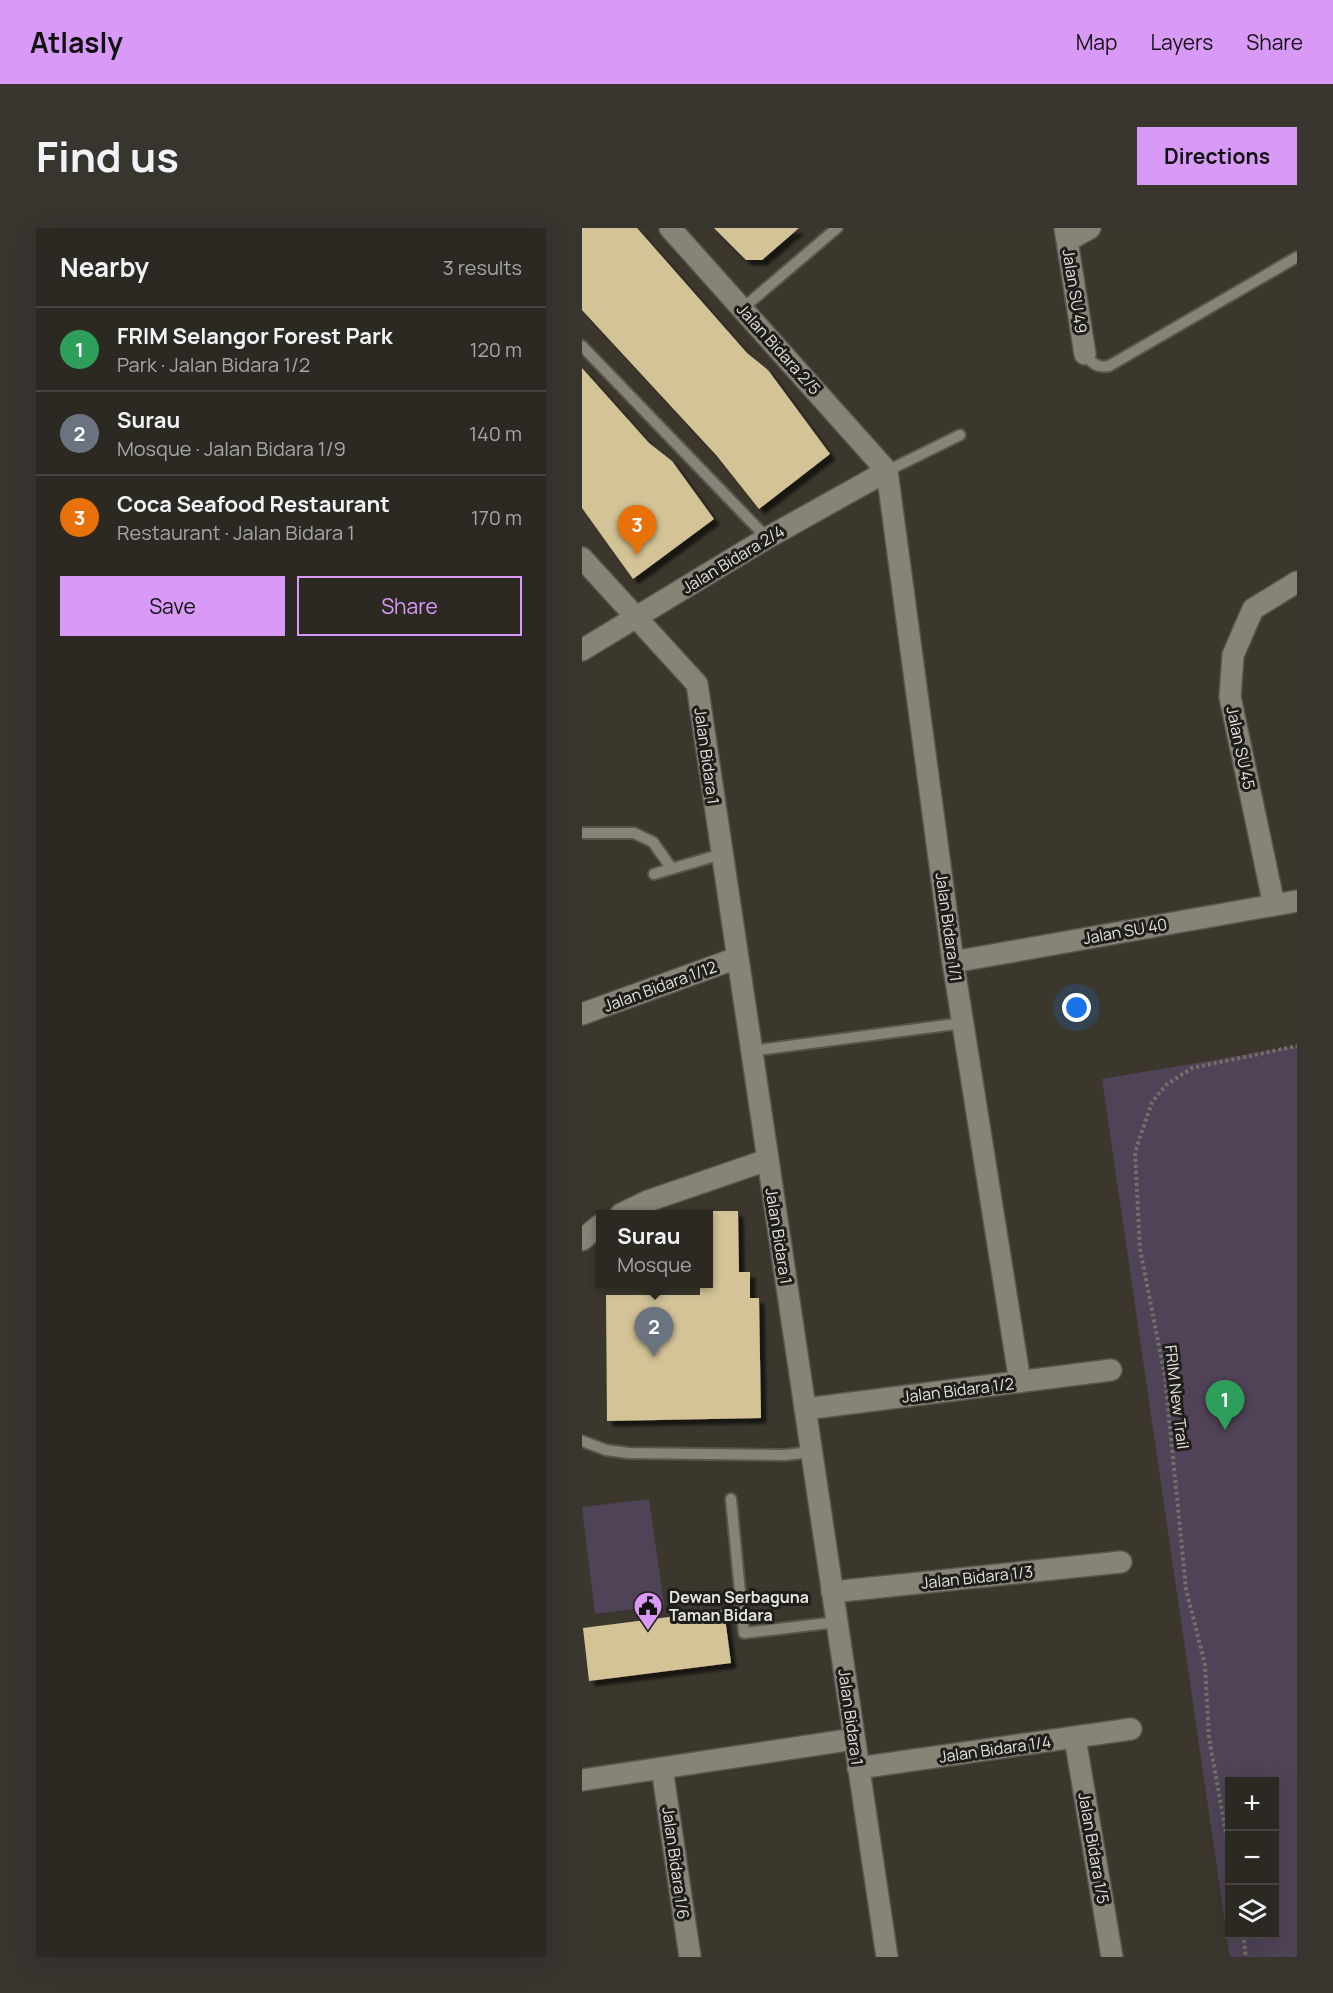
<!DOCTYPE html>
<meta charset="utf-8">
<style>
:root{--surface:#2c2922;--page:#38352f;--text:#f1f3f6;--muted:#a6a6a5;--line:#484540;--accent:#d99af7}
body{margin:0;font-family:Manrope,sans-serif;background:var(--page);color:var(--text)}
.controls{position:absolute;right:18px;bottom:18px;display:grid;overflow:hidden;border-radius:0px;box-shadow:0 6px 24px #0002}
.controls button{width:54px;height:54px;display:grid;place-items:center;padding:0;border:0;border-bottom:2px solid var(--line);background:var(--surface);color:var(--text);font:30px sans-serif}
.you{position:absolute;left:495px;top:780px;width:21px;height:21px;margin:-15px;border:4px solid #fff;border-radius:50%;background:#1a73e8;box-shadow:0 0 0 9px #1a73e833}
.badge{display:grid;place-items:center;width:39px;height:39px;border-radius:50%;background:var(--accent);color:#fff;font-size:20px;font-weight:700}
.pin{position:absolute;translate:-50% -50px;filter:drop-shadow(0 2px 3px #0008)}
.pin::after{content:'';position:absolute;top:32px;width:21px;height:18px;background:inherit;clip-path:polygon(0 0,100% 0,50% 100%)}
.popup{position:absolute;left:14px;top:982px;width:117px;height:78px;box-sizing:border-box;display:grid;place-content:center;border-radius:0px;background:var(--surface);filter:drop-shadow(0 2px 4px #0005);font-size:20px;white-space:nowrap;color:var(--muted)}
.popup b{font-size:22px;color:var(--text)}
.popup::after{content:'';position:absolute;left:50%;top:100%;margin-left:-12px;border:12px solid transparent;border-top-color:var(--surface)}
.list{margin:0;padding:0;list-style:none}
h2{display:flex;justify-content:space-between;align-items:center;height:78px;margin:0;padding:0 24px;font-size:26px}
h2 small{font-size:20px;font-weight:400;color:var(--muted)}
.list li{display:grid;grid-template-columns:39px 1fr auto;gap:18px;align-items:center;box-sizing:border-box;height:84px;padding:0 24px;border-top:2px solid var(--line)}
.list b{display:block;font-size:22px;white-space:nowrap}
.list p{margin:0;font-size:20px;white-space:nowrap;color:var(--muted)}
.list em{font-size:20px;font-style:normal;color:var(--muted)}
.actions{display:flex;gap:12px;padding:18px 24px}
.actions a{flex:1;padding:14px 0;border:2px solid var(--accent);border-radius:0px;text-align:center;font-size:21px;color:var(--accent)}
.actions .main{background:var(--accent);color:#111}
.icon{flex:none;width:33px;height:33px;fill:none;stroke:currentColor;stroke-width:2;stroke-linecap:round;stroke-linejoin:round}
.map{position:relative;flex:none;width:715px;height:1729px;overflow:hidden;border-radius:0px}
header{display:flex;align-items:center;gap:36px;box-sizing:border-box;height:84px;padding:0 30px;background:var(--accent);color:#111}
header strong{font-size:28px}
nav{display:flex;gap:33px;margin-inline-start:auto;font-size:21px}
.intro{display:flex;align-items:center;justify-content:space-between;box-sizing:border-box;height:144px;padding:0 36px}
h1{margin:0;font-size:42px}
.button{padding:15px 27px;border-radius:0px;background:var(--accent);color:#111;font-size:21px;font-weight:700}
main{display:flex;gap:36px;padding:0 36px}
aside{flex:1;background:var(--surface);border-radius:0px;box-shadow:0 6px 24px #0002}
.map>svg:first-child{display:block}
.green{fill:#504257;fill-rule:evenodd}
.building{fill:#d3c397;filter:url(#shadow)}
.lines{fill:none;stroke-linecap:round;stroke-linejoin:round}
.lane-casing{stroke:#58554d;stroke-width:14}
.street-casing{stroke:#58554d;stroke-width:24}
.path{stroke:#737067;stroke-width:4;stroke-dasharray:3 3;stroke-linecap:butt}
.lane{stroke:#878377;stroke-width:10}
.street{stroke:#878377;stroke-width:21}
.labels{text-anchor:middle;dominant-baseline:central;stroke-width:6;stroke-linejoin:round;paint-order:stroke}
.street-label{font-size:16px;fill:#e4e2dc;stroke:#201e1a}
.poi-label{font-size:16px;font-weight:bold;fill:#e4e2dc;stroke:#201e1a;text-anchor:start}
</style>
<header>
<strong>Atlasly</strong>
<nav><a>Map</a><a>Layers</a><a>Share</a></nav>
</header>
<div class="intro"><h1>Find us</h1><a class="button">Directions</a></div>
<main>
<aside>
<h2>Nearby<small>3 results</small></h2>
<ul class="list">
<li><span class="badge" style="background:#2e9e5b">1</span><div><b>FRIM Selangor Forest Park</b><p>Park · Jalan Bidara 1/2</p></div><em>120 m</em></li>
<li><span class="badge" style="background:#6b7280">2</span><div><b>Surau</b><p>Mosque · Jalan Bidara 1/9</p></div><em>140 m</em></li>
<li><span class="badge" style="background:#e8710a">3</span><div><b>Coca Seafood Restaurant</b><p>Restaurant · Jalan Bidara 1</p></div><em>170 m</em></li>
</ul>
<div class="actions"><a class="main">Save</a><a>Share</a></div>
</aside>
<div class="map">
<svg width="715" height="1729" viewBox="0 0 715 1729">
<defs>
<filter id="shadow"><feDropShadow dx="5.5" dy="5.5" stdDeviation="1.5" flood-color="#0009"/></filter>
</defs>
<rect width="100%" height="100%" fill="#3b372d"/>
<path class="green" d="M715,818v911h-67l-128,-878zM648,1554h44v152h-44z
M67,1271l15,106 -69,9 -13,-107z"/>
<path class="building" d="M0,0h55l110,125 21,17 62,84 -71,55 -42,-53 -135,-146z
M132,0h85l-37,32h-16z
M0,140l67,75 23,18 42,58 -81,60 -51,-71z
M121,983h35l1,61h11v26h9l2,120 -154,3 -1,-126h94v-11h8v-70h-5z
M142,1382l7,53 -142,18 -6,-53z"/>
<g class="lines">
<g class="lane-casing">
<path id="lane" d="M161,80l94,-80
M0,118l185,192
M503,126c7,9 11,14 24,12l188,-109
M305,243l73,-36
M0,605h52l19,9 19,27
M72,646l68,-20
M169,823l212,-28
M0,1213l24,9 22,3 157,2 26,-3
M149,1271l13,134 93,-11"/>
</g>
<g class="street-casing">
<path id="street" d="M88,0l217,243
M483,0l20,126
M485,13l23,-13
M305,243l66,491 67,420
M0,330l115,126 190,1273
M0,422l185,-112 120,-67
M692,677l-44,-208 3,-42 20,-46 44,-27
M371,734l344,-61
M0,786l155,-56
M39,986l27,-13 119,-41
M0,1012l18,-15
M223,1181l306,-39
M250,1364l289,-30
M493,1510l37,219
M80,1540l28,189
M276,1540l273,-39
M0,1552l272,-41"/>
</g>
<path class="path" d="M648,1628l-21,-118 -4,-73 -19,-76 -21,-212 -25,-128 -5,-97 17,-50 14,-17 26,-17 105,-22
M661,1706l3,23"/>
<use href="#lane" class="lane"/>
<use href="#street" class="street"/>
</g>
<defs>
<g id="civic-pin" transform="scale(1.5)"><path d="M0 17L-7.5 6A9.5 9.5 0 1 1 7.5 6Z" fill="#d99af7" stroke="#201e1a"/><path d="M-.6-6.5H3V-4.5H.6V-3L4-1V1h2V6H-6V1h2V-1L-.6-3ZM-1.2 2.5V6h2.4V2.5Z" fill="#111"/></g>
</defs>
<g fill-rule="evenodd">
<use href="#civic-pin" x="66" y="1378"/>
</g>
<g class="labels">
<g class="street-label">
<text transform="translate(493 63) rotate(81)">Jalan SU 49</text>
<text transform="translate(197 121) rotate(48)">Jalan Bidara 2/5</text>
<text transform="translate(151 331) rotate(-31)">Jalan Bidara 2/4</text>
<text transform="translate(659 520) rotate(78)">Jalan SU 45</text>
<text transform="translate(125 528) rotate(82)">Jalan Bidara 1</text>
<text transform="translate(367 699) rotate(82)">Jalan Bidara 1/1</text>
<text transform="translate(543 703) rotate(-10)">Jalan SU 40</text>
<text transform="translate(78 758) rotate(-20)">Jalan Bidara 1/12</text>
<text transform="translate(197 1008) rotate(81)">Jalan Bidara 1</text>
<text transform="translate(376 1162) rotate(-7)">Jalan Bidara 1/2</text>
<text transform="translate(595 1169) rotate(83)">FRIM New Trail</text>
<text transform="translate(395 1349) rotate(-6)">Jalan Bidara 1/3</text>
<text transform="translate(269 1489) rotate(82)">Jalan Bidara 1</text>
<text transform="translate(413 1521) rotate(-8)">Jalan Bidara 1/4</text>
<text transform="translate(512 1620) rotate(80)">Jalan Bidara 1/5</text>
<text transform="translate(94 1635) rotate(82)">Jalan Bidara 1/6</text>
</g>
<g class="poi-label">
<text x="87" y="1369">Dewan Serbaguna<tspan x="87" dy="18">Taman Bidara</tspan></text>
</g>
</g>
</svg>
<div class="controls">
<button>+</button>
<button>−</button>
<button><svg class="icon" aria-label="layers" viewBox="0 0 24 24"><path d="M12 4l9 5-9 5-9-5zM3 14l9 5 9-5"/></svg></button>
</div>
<div class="you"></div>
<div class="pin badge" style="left:643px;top:1202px;background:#2e9e5b">1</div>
<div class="pin badge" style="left:72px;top:1129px;background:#6b7280">2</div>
<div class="popup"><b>Surau</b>Mosque</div>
<div class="pin badge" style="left:55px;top:327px;background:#e8710a">3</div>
</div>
</main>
